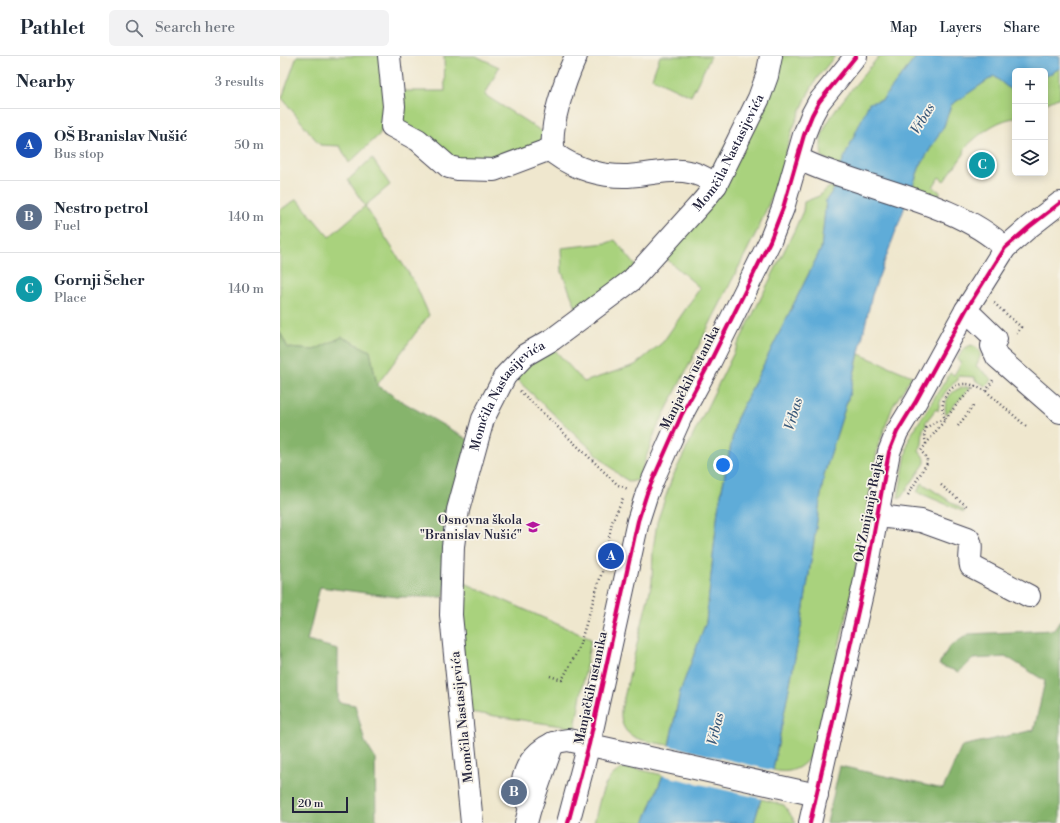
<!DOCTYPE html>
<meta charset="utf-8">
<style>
:root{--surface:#fff;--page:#f2f2f3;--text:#1f2937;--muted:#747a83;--line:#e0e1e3;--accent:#b5179e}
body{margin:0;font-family:"Libre Bodoni",serif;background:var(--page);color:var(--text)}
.controls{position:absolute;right:12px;top:12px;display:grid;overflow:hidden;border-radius:6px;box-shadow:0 2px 10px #0003}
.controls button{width:36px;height:36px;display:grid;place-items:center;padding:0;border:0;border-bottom:1px solid var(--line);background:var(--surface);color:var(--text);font:20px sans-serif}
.scale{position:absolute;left:12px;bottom:10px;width:56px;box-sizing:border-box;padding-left:4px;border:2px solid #22223b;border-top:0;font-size:11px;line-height:14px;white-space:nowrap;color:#22223b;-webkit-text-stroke:3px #f7f3e8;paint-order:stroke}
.you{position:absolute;left:443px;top:409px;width:14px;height:14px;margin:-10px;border:3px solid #fff;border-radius:50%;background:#1a73e8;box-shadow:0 0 0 6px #1a73e833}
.badge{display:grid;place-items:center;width:26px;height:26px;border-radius:50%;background:var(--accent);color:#fff;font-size:13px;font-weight:700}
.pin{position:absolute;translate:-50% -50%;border:2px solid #fff;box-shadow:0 1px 4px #0006}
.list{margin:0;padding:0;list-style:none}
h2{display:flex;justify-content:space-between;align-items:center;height:52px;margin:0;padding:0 16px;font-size:17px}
h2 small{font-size:13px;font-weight:400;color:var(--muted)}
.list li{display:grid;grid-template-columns:26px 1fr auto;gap:12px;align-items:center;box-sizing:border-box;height:72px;padding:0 16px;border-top:1px solid var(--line)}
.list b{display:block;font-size:15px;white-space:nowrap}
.list p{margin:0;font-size:13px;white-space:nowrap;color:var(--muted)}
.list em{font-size:13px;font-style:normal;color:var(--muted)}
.icon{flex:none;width:22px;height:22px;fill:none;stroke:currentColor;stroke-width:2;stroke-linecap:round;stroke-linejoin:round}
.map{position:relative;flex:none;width:780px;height:767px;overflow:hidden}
header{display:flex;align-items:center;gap:24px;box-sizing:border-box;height:56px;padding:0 20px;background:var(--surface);border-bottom:1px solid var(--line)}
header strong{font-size:19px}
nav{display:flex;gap:22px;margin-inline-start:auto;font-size:14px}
.search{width:280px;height:36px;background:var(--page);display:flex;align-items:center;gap:10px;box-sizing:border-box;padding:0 14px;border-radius:6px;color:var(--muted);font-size:15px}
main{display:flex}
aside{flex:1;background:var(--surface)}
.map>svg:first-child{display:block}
.green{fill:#a9d27d;stroke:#667a5c}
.forest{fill:#86b46c;stroke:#546b54}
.water{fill:#5eacd8;stroke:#40678a}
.pier{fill:#efe7ce}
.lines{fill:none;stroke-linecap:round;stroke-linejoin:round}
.minor-casing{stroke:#414051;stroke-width:24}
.major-casing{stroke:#414051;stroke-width:24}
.path{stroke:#414051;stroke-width:2.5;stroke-dasharray:1 3;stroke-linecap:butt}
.minor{stroke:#fff;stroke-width:22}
.major{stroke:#fff;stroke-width:22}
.cycleway-casing{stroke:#f7f3e8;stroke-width:6}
.cycleway{stroke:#d6006c;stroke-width:4}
.labels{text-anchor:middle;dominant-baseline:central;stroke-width:3.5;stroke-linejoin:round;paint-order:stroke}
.street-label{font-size:13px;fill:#22223b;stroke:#f7f3e8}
.poi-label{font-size:13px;fill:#22223b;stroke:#f7f3e8;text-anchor:end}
.water-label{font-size:14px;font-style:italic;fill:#3a597a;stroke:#f7f3e8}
</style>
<header>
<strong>Pathlet</strong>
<div class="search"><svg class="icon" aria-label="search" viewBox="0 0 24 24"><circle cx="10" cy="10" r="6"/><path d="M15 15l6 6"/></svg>Search here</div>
<nav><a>Map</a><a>Layers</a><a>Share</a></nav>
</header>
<main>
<aside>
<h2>Nearby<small>3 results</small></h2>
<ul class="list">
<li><span class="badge" style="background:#1a4fb4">A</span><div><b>OŠ Branislav Nušić</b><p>Bus stop</p></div><em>50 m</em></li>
<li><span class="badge" style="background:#5c6f8a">B</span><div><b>Nestro petrol</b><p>Fuel</p></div><em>140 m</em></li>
<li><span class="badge" style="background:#0f9aa8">C</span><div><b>Gornji Šeher</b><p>Place</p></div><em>140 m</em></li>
</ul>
</aside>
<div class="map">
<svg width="780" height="767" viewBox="0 0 780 767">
<rect width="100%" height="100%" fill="#f7f3e8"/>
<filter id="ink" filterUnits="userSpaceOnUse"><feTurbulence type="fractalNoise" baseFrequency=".025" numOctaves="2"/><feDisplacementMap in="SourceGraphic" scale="8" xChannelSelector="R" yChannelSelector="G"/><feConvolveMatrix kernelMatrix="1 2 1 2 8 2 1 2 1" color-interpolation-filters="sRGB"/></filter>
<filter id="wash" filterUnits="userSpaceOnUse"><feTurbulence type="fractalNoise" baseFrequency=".012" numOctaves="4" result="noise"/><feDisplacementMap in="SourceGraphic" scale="16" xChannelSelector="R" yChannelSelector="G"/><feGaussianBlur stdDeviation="0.9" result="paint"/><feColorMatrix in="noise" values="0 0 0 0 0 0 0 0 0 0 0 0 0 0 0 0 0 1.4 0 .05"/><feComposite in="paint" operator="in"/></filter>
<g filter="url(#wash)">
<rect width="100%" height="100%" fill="#efe7ce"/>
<path class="green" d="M17,0h83l8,59 -9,20 -30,28 -9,-17 -20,-1 -38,-47z
M164,0h32l23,11 -14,28 61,39 -2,9 -50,21h-32l-61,-38 -1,-35h45z
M380,0h51l-20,40 -39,-18z
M498,0h57l-18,22 -8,14 -16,36 -16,56 -19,45 -103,203 -17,48 -8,2 -11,-7 -105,-98 38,-30 32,35 51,-17 28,-23 37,-54 -38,-33z
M599,0h38l-35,44 -42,67 -18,-10c-1,-8 -2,-16 1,-25 8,-21 41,-57 56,-76z
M780,12v29l-15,7v-27z
M714,20l18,15 3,-1v28c-19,2 -37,17 -50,30l-1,6 -20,27 -5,-4 -6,10 7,5 -2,8 -27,-9 9,-25 24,-40 7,-21z
M92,102l18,27 -25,21 50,77 14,32 -52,70 -7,-34 -28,-14 -28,13 -26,-2 -8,-16v-122l17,-11 32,38 36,-31 -17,-26z
M557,129l-11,15 -5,49 -85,171 -18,89 -12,113 -26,70 -11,53c-24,-4 -50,-4 -48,-35l31,-128 1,-32 4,-28 15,-44 122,-247 9,-20 1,-9 15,-6 9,-8z
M335,184l22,27 -59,46 -16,-41 -1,-24 46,-5z
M691,289c13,4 10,11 5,21l16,13 -6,7 -11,-6v-3l-17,-1v4c-11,8 -18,17 -20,31l-2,-2 -11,14 2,1 -4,5 -1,15 -3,7 6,8v4l-25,36 -2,-1 11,-60 41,-65 4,2 7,-12 -4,-3 6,-11z
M579,298l53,22 -19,30 -15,40 -29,158 -35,147c-10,16 -22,24 -41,19l28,-143 23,-152 26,-83z
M686,331h5l-25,27c-4,-14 7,-26 20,-27z
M642,427l43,28 -1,1 -47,-20z
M176,523l135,60 -16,89 -106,-16z
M348,711l35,8 -19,48h-50c6,-22 8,-50 34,-56z
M481,743l23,6 12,18h-42z"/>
<path class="forest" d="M0,276l8,16 26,2 28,-13 28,14 7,34 21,14 71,41 -25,157h-47l-77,-10 -13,54 31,8v53l17,3 10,37 10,16 1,62 12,3h-108z
M780,565v202h-233l13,-57 103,23 19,-43 72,-16 11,-49 -38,-24 -34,2 -14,13 -20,-7 10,-18 20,-13 85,-4z"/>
<path class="water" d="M637,0h143v12l-15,9v-6h-30v19l-3,1 -18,-15 -43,29 -7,21 -24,40 -48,129 -22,97 -26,83 -23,152 -28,143 -12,29 -7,24h-110l19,-48 17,-83 26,-70 12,-113 18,-89 85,-171 5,-49 11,-15 3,-18 29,-64 13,-3z"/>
<path class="pier" d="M387,689l108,26 -12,28 -102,-24z"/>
</g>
<g filter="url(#ink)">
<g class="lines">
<g class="minor-casing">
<g id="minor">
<path d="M109,0l5,50 -2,20 26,14 31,27 9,2 36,1 59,-22"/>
<path d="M296,0c-10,22 -30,75 -21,98 20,15 48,23 73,22 34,-2 58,-15 88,9"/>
<path d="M518,102c14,8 32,14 48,19 51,18 120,33 159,71"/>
<path d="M686,254l30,29 -4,7 5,11 63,55"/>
<path d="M599,452l5,7 3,2 34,4 47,17c6,8 0,18 3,28l58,30"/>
<path d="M250,752c-2,-6 -7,-11 -9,-16 -1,-4 1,-9 2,-12 5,-23 23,-38 45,-40l249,55"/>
<path id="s1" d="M192,767l-21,-208 2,-69 5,-36 25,-91 22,-43 20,-21 28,-16 79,-59 72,-80 12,-15 43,-87 8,-22 4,-20"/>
<path d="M246,767l4,-15 23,-65"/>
<path d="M530,767l55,-243 24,-128 8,-20 19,-31 50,-91 39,-62 24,-21 31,-24"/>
</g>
</g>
<g class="major-casing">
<path id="major" d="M288,767l21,-79 49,-223 9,-28 35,-79 27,-50 61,-123 13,-33 21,-73 8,-20 7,-13 37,-46"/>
</g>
<path class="path" d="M714,247l27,24 -5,7
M240,335l98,94 10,4
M706,335l41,36
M678,370l16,-21
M646,388l-2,-10 2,-6 9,-6 10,-3c-9,-20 8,-42 30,-33
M661,429l27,22
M628,439l19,-32v-5l-6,-7 5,-7 32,-41 17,-17 11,5 7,-11
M270,620l12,4 16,-30 24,-78 10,-50 11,-24"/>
<use href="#minor" class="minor"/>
<use href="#major" class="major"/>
<g class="cycleway-casing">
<path id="cycleway" d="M288,767l21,-79 49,-223 9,-28 35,-79 27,-50 61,-123 13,-33 21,-73 8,-20 7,-13 37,-46
M530,767l55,-243 24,-128 8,-20 19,-31 50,-91 39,-62 24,-21 31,-24"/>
</g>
<use href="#cycleway" class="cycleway"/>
</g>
</g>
<defs>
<g id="school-bare" transform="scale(1.08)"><path d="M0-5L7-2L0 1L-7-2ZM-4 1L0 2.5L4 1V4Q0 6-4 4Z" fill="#b5179e" stroke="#f7f3e8" stroke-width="2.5" paint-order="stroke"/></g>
</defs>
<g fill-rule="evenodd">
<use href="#school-bare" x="253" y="471"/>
</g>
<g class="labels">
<g class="street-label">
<text stroke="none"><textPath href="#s1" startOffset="778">Momčila Nastasijevića</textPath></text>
<text transform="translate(410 322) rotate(-63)">Manjačkih ustanika</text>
<text stroke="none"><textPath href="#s1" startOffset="442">Momčila Nastasijevića</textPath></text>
<text transform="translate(589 452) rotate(-79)">Od Zmijanja Rajka</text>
<text transform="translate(311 632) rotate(-78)">Manjačkih ustanika</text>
<text transform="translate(182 661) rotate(-96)">Momčila Nastasijevića</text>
</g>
<g class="poi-label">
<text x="242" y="464">Osnovna škola<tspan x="242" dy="15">"Branislav Nušić"</tspan></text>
</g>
<g class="water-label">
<text transform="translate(643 63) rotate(-59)">Vrbas</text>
<text transform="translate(514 358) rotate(-74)">Vrbas</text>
<text transform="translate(436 673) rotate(-77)">Vrbas</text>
</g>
</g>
</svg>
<div class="controls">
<button>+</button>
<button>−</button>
<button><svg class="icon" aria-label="layers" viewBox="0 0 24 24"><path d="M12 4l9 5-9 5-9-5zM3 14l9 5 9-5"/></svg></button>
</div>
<div class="scale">20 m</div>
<div class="you"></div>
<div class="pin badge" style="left:331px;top:500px;background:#1a4fb4">A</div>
<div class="pin badge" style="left:234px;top:736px;background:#5c6f8a">B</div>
<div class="pin badge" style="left:702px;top:109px;background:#0f9aa8">C</div>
</div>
</main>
